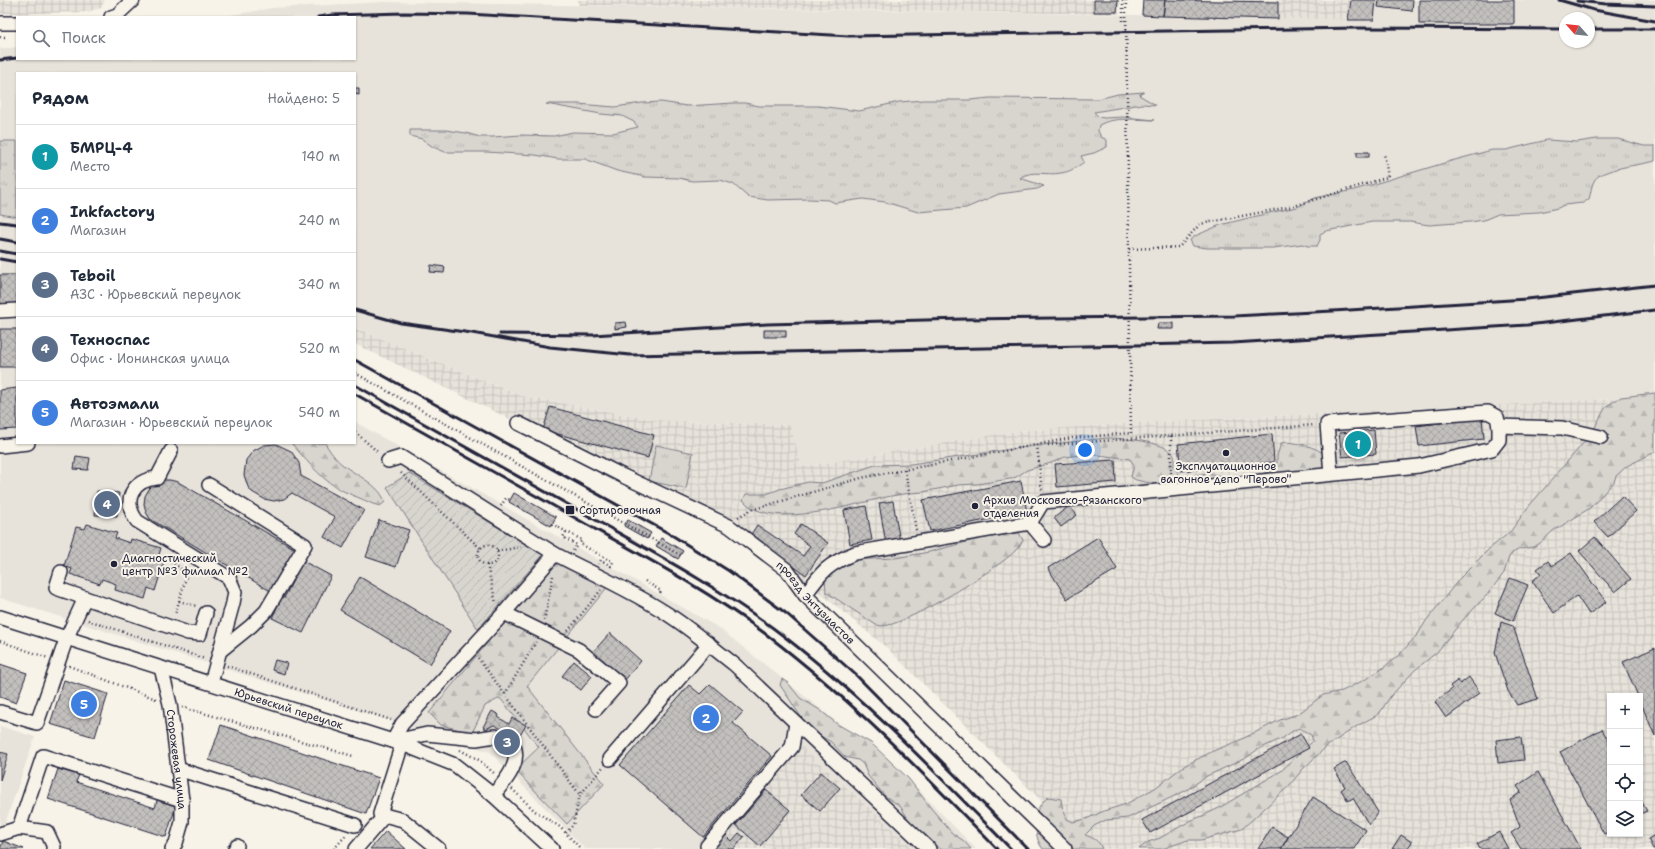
<!DOCTYPE html>
<html lang="ru">
<meta charset="utf-8">
<style>
:root{--surface:#fff;--page:#f2f2f3;--text:#1f2937;--muted:#747a83;--line:#e0e1e3;--accent:#b45309}
body{margin:0;font-family:"Shantell Sans",sans-serif;background:var(--page);color:var(--text)}
.controls{position:absolute;right:12px;bottom:12px;display:grid;overflow:hidden;border-radius:0px;box-shadow:0 1px 3px #0004}
.controls button{width:36px;height:36px;display:grid;place-items:center;padding:0;border:0;border-bottom:1px solid var(--line);background:var(--surface);color:var(--text);font:20px sans-serif}
.compass{position:absolute;left:1559px;top:12px;width:36px;height:36px;border-radius:50%;background:var(--surface);box-shadow:0 1px 3px #0004;rotate:297deg}
.you{position:absolute;left:1085px;top:450px;width:14px;height:14px;margin:-10px;border:3px solid #fff;border-radius:50%;background:#1a73e8;box-shadow:0 0 0 6px #1a73e833}
.badge{display:grid;place-items:center;width:26px;height:26px;border-radius:50%;background:var(--accent);color:#fff;font-size:13px;font-weight:700}
.pin{position:absolute;translate:-50% -50%;border:2px solid #fff;box-shadow:0 1px 4px #0006}
.list{margin:0;padding:0;list-style:none}
h2{display:flex;justify-content:space-between;align-items:center;height:52px;margin:0;padding:0 16px;font-size:17px}
h2 small{font-size:13px;font-weight:400;color:var(--muted)}
.list li{display:grid;grid-template-columns:26px 1fr auto;gap:12px;align-items:center;box-sizing:border-box;height:64px;padding:0 16px;border-top:1px solid var(--line)}
.list b{display:block;font-size:15px;white-space:nowrap}
.list p{margin:0;font-size:13px;white-space:nowrap;color:var(--muted)}
.list em{font-size:13px;font-style:normal;color:var(--muted)}
.icon{flex:none;width:22px;height:22px;fill:none;stroke:currentColor;stroke-width:2;stroke-linecap:round;stroke-linejoin:round}
.map{position:relative;flex:none;width:1655px;height:849px;overflow:hidden}
.search{position:absolute;background:var(--surface);box-shadow:0 1px 3px #0004;left:16px;top:16px;width:340px;height:44px;display:flex;align-items:center;gap:10px;box-sizing:border-box;padding:0 14px;border-radius:0px;color:var(--muted);font-size:15px}
.panel{position:absolute;background:var(--surface);box-shadow:0 1px 3px #0004;left:16px;top:72px;width:340px;height:372px;border-radius:0px}
.map>svg:first-child{display:block}
.built{fill:#e7e3db;fill-rule:evenodd}
.industrial{fill:url(#industrial-grid);fill-rule:evenodd}
.grass{fill:url(#grass-tufts);stroke:#7d7c85}
.forest{fill:url(#forest-firs);stroke:#7d7c85}
.garden{fill:url(#garden-furrows);stroke:#7d7c85}
.building{fill:url(#building-cross-hatch);stroke:#22223b}
.lines{fill:none;stroke-linecap:round;stroke-linejoin:round}
.minor-casing{stroke:#22223b;stroke-width:16}
.path{stroke:#22223b;stroke-width:2.5;stroke-dasharray:1 3;stroke-linecap:butt}
.minor{stroke:#f7f3e8;stroke-width:13}
.rail{stroke:#22223b;stroke-width:3}
.path-bridge{stroke:#22223b;stroke-width:2.5;stroke-dasharray:1 3;stroke-linecap:butt}
.poi-dot{fill:#22223b;stroke:#f7f3e8;stroke-width:1.5}
.labels{text-anchor:middle;dominant-baseline:central;stroke-width:4;stroke-linejoin:round;paint-order:stroke}
.poi-label{font-size:11px;fill:#22223b;stroke:#f7f3e8;text-anchor:start}
.street-label{font-size:11px;fill:#22223b;stroke:#f7f3e8}
</style>
<div class="map">
<svg width="1655" height="849" viewBox="0 0 1655 849">
<defs>
<pattern id="industrial-grid" width="8" height="8" patternUnits="userSpaceOnUse"><rect width="8" height="8" fill="#e7e3db"/><path d="M0 4h8M4 0v8" fill="none" stroke="#c6c2bd"/></pattern>
<pattern id="grass-tufts" width="24" height="20" patternUnits="userSpaceOnUse"><rect width="24" height="20" fill="#d8d5cf"/><path d="M3 7l-1-3M5 7V3M7 7l1-3M15 17l-1-3M17 17v-4M19 17l1-3" fill="none" stroke="#b9b7b3"/></pattern>
<pattern id="forest-firs" width="22" height="20" patternUnits="userSpaceOnUse"><rect width="22" height="20" fill="#d8d5cf"/><path d="M5 1l3.5 6h-7zM16 11l3.5 6h-7z" fill="#b9b7b3"/></pattern>
<pattern id="garden-furrows" width="10" height="10" patternUnits="userSpaceOnUse"><rect width="10" height="10" fill="#d8d5cf"/><path d="M-1 1l2-2M0 10L10 0M9 11l2-2" fill="none" stroke="#b9b7b3"/></pattern>
<pattern id="building-cross-hatch" width="8" height="8" patternUnits="userSpaceOnUse"><rect width="8" height="8" fill="#c2bfbd"/><path d="M0 0l8 8M0 8l8-8" fill="none" stroke="#a6a4a3"/></pattern>
</defs>
<rect width="100%" height="100%" fill="#f7f3e8"/>
<filter id="ink" filterUnits="userSpaceOnUse"><feTurbulence type="fractalNoise" baseFrequency=".025" numOctaves="2"/><feDisplacementMap in="SourceGraphic" scale="8" xChannelSelector="R" yChannelSelector="G"/><feConvolveMatrix kernelMatrix="1 2 1 2 8 2 1 2 1" color-interpolation-filters="sRGB"/></filter>
<g filter="url(#ink)">
<path class="built" d="M1143,0h512v397l-500,25 -139,9 -214,36 -13,-42 -133,-5 -134,-24 -167,-68v-255h-338v370h338v-21l364,206 188,150 69,71h-391l-95,-97 -490,-154v-549l17,-2v12h338v-42h-135l52,-9 113,-6 756,13zM1565,18h24v24h-24z
M0,726l35,11 -33,95 -2,-1z"/>
<path class="industrial" d="M0,0h105l-4,8 -14,4 -87,2z
M577,0h543l-1,14 -540,-9z
M1143,0h233l-2,20 -232,-5z
M355,328l167,68 134,24 134,5 12,42 214,-36 139,-9 500,-25v452h-565l-203,-201 -96,-79 -58,-42 -378,-183zM1610,696h30v138h-30z
M790,736l124,113h-208l-8,-7z"/>
<path class="grass" d="M1144,92l-5,3 17,10 -14,-1 -48,8 5,5 5,1 19,-1 32,3c-17,0 -40,-4 -56,5l-1,6 3,6 6,3v7l-13,6 -13,3 3,6c-7,5 -14,10 -23,11 -14,3 -29,-4 -41,5l24,8 -7,3 -38,5 -33,14 -48,4 -33,-10 -22,-3 -28,4 -6,-3 -20,-1 -41,1 -13,-2 -7,-1 -15,-13 -13,-4 -28,1 -13,-3 -34,-1 -28,-6 -32,-12h-27l-23,-4 -49,-3h-41l-12,-5 -11,-8 -12,-3v-6h36l20,3 14,4h13l28,-2 33,1 19,-4 40,1 25,-6 -4,-5 -12,-6 -21,-2 -55,-10h32l37,3 27,-4 19,-1 26,4 46,-3h12l14,3h59l41,5 40,-9 25,-2h46l20,-2 108,1 20,-5z
M1597,139h21l26,7h11v15c-13,4 -55,7 -61,20 -3,5 -3,12 -5,18l-6,4 -19,2 -6,3 -19,4 -41,2 -14,6 -14,2 -41,3 -19,-3h-38l-46,9 -6,3v6l-3,6h-9l-6,-2 -29,4h-66l-14,-2 -3,-6 5,-4 25,-11 49,-12 28,-6 18,-9 39,-8 97,-29 41,-11h14l41,-10 30,2z
M0,141h17v76l-17,-3z
M656,445l37,8 -7,36 -37,-8z"/>
<path class="forest" d="M1655,393v59l-28,14 -11,10 -2,6 -24,26 -30,19 -6,3 -15,14 -6,3 -13,2 -6,3 -5,5 -5,16 -17,22 -25,26 -25,31 -22,18 -25,27 -11,17 -22,12 -31,21 -24,23 -13,16 -47,43 -41,11h-13l-26,9h-23l9,-7 12,-4 30,-17 12,-5 17,-8 62,-37 32,-30 -2,-6 -11,-7 -6,2 -11,8 -26,12 -11,8 -39,18 -22,15 -57,27 -22,2 -12,6 -9,9c8,3 14,5 17,14h-59c-8,-9 -8,-25 -6,-37 1,-6 7,-11 11,-15l13,2 1,7 5,13 6,3 13,-3 18,-8 22,-7 29,-16 29,-22 29,-15 25,-10 42,-21 18,-6 25,-19 19,-4 24,-12 17,-11 16,-13 19,-21 8,-13 34,-43 29,-29 21,-17 19,-26 63,-73 12,-23 4,-5 13,-8z
M1107,438c14,0 58,3 66,16 3,4 0,8 1,12 1,3 5,8 7,11l27,-4 27,6 34,-7 6,-4 2,-6v-6l4,-13c10,-3 38,4 45,13 2,4 3,8 3,12l-3,6 -19,6 -45,2 -32,6 -80,-5 -14,-3 -5,-3 3,-12 -4,-6 -40,-5 -25,3 -14,6 -24,7 -11,7 -6,2 -33,5 -19,1 -35,7 -13,1c-13,2 -27,4 -40,8 -30,7 -104,28 -127,-1l3,-6h20l14,-5 28,-7 14,1 53,-18 36,-1 122,-18z
M291,443h34c5,8 10,16 18,22 13,10 37,20 42,37l-5,4 -7,-2c-12,-6 -26,-10 -37,-17 -18,-11 -31,-29 -45,-44z
M449,497l94,54 66,34 -82,101 77,98 -37,40 -52,-54 24,-23 -39,-49 -15,8 -13,27 -31,-8 -12,-12 59,-71 -35,-62 -9,-80z
M1019,533l4,7c-2,3 -4,7 -7,10 -15,17 -113,77 -134,76 -2,0 -4,-1 -6,-1l-50,-33 -1,-14 21,-18 49,-2 34,-6 49,-13z
M782,679l6,4 12,15 20,12 17,14 34,19 38,36 21,28 22,26 12,8 7,8h-32l-12,-13 -16,-13 -11,-17 -15,-10 -17,-20 -5,-12 -5,-4 -13,-3 -14,-15 -22,-13 -29,-44z"/>
<path class="garden" d="M409,473l134,82 -65,74 -91,-142z"/>
<path class="building" d="M1094,0h24l-1,12h-23z
M1143,0h22l-2,16 -21,-1z
M1165,0l113,2v17l-115,-3z
M1351,0h25l-2,20h-26z
M1379,0h34l-1,11 -34,-4z
M1419,0h95v24h-95z
M355,88h4v7l-4,-1z
M1357,152h12v5h-12z
M431,265l14,2 -1,6 -14,-1z
M0,275h17v31l-17,1z
M626,322l1,5 -12,2v-6z
M1158,323h16v6h-17z
M0,329h17v38h-17z
M764,330h22v7h-22z
M17,388v41l-17,1v-40z
M550,407l104,28 -6,23 -105,-28z
M1482,418l2,21 -65,7 -3,-20z
M1374,430l2,24 -34,3 -3,-24z
M1272,434l2,28 -93,9 -3,-27z
M276,444l15,7 8,12 2,13 63,34 -21,38 -19,-11 11,-20 -43,-24 -8,6 -10,2 -10,-2 -12,-7 -4,-5 -4,-12 2,-15 7,-9 11,-6z
M76,456l14,2 -2,12 -14,-1z
M1115,460l1,22 -59,5 -2,-23z
M162,480h8l8,2 119,68 -25,42 -122,-73 -4,-7 -2,-8 1,-8 4,-7 6,-6z
M1021,481l6,31 -97,19 -7,-31z
M97,491l22,2 -2,23 -22,-1z
M514,493l42,24 -5,9 -42,-24z
M1622,496l14,15 -28,26 -14,-15z
M893,501l7,41 -14,2 -7,-41z
M866,506l6,34 -22,4 -6,-34z
M1069,506l8,9 -16,12 -7,-9z
M379,520l30,10 -13,37 -30,-10z
M628,520l23,13 -4,6 -23,-13z
M87,524l30,9 -2,5 15,5 1,-4 30,9 -3,10 6,3 -4,14 -5,16 -7,-3 -3,11 -30,-9 1,-6 -14,-5 -2,5 -30,-10 2,-5 -8,-3 12,-39 9,2z
M801,524l27,19 -22,32 -56,-39 7,-11 46,31 7,-10 -16,-12z
M1098,537l19,32 -50,30 -19,-31z
M1595,537l36,42 -16,13 -36,-41z
M661,538l22,13 -5,8 -22,-13z
M1571,553l35,49 -17,12 -12,-18 -23,17 -22,-32 9,-7 -4,-5 11,-8 4,5z
M303,561l28,15 -28,57 -31,-15 10,-21 2,1z
M360,577l90,54 -20,33 -90,-54z
M1510,578l18,7 -15,36 -18,-8z
M1501,622l12,4 25,73 -21,6 -9,-14 -13,-38z
M610,633l31,28 -17,20 -32,-28z
M1655,648v88l-15,-35v-5h-2l-15,-34z
M275,660l12,3 -3,11 -12,-4z
M574,661l18,15 -11,14 -19,-14z
M0,664l27,9 -11,30 -16,-6z
M1469,677l11,16 -34,25 -11,-16 17,-13 -2,-3 8,-6 2,4z
M64,680l44,14 -13,43 -45,-13z
M710,684l33,28 -10,11 39,33 -69,81 -83,-72 69,-80 11,9z
M492,711l7,4 -1,2 11,7 3,-6 14,7 -14,24 -14,-7 7,-11 -11,-6 -8,4 -3,-2z
M221,725l158,53 -13,36 -157,-54z
M1602,729l8,15v87l-6,3 -44,-82z
M1301,734l8,14 -159,85 -8,-13z
M1521,737l3,23 -26,3 -2,-23z
M0,752l8,2 -8,26z
M1346,762l32,50 -9,13 -16,-27 -5,3 -7,-11 4,-3 -11,-18z
M58,769l21,6 -3,7 79,26 2,-8 19,6 -10,31 -118,-38z
M821,772l19,16 -20,23 -19,-16z
M1538,772l43,77h-60l-10,-16 9,-6 -10,-27 11,-8 -4,-6z
M766,790l24,20 -30,36 -24,-21z
M1313,797l53,33 -12,19h-73z
M1640,799l7,12 -7,3z
M1272,827l16,10 -7,12h-23z
M386,831l20,18h-36z
M1499,832l9,17h-28l-3,-5z
M739,833l5,4 -10,12h-21l12,-15 7,7z
M1401,835l11,7 -5,7h-15z
M1655,835v14h-2l-5,-10z
M3,841l21,8h-24z"/>
<g class="lines">
<g class="minor-casing">
<g id="minor">
<path d="M111,17l6,-2 16,-15"/>
<path d="M0,23h17"/>
<path d="M0,311l17,-1"/>
<path id="s1" d="M518,423l105,53 106,50 58,44 18,25 260,254"/>
<path d="M0,446l28,-3"/>
<path d="M171,451l-14,27c-25,2 -35,23 -20,43l92,57 6,14 -2,11 -22,80"/>
<path d="M388,461l13,-4 154,97"/>
<path d="M1331,474l-4,-50 161,-12 9,5 2,9"/>
<path d="M209,485l96,60 -39,66 -15,15 -31,25"/>
<path d="M1030,523l14,17"/>
<path d="M805,595c17,-24 23,-31 50,-42l175,-30 13,-21 376,-36 73,-17 7,-9v-14l63,2 39,9"/>
<path d="M85,598l103,35 12,1 6,-21"/>
<path d="M504,613l75,37 40,33 -23,26"/>
<path id="s2" d="M0,617l402,127 53,21 38,30 59,54"/>
<path id="s3" d="M161,668l9,36 12,96v22l-6,21 -4,6"/>
<path d="M0,712l37,11 30,-86 18,-39 -29,-10 5,-16"/>
<path d="M393,741l9,-17 102,-111 51,-59c38,20 78,37 114,61 23,15 44,33 66,50l194,184"/>
<path d="M394,741l33,-7 49,5 19,-3 5,3"/>
<path d="M402,744l-22,70 23,6 36,29"/>
<path d="M610,759l99,-115"/>
<path d="M178,769l177,56"/>
<path d="M493,795c11,-12 28,-31 21,-49"/>
<path d="M19,828l24,-72 139,44"/>
<path d="M0,834l19,-6 28,4 7,15 -1,2"/>
<path d="M707,846l85,-99 4,-24"/>
<path d="M235,849l2,-3"/>
<path d="M356,849l29,-34"/>
</g>
</g>
<path class="path" d="M1123,0v24
M1126,0v8
M0,37h7
M1129,249l50,-2 21,-23 94,-18 94,-29 -4,-24
M355,373l327,183
M355,432l24,21
M1171,436v42
M1037,445l5,46
M1048,445l267,-20
M905,470l11,60
M401,473l79,75
M501,506l5,-8 4,2
M738,517l13,-7 110,-32 211,-40 59,-5
M552,524l30,16 -2,3 4,3 29,16 -2,4 -10,-6 -2,4
M566,532l-3,5 14,8 -4,6
M478 555a10 10 0 1 1 20 0a10 10 0 1 1-20 0Z
M497,551l24,-4
M171,561l16,13 -12,41
M487,565l9,38
M645,581l16,10 -2,4
M179,601l17,5
M88,620l117,39
M544,620l9,-44
M568,631l33,-41
M0,641l48,17
M478,658l102,137
M69,666l87,33
M227,666l164,54
M505,694l31,-52
M182,707l171,49
M460,750l19,10 16,14
M512,789l23,22 25,16 21,22
M566,833l7,-8 7,-30 23,-28
M334,849l13,-15"/>
<use href="#minor" class="minor"/>
<path class="rail" d="M1559,0l35,10 61,11
M1577,1l29,3 49,2
M318,17l14,-2 72,-2 64,1 381,22 510,-8 206,1
M1589,29h66
M0,60l17,-2
M0,222l17,2
M0,239l17,3
M0,251l17,3
M0,259l17,3
M355,310l46,13 71,10 78,14 80,8 603,-12 294,-18 128,-15
M500,334l93,1 174,-11 198,-5 269,-3 99,-5 194,-12 128,-14
M355,360l315,174 59,37 58,43 69,61 172,174
M355,385c79,45 158,89 237,133 62,35 124,68 181,110 87,65 162,144 238,221
M355,394c76,43 153,86 229,129 63,35 126,69 183,112 84,64 157,139 230,214"/>
<path class="path-bridge" d="M1126,8l5,425"/>
</g>
</g>
<g class="poi-dot">
<circle cx="1226" cy="453" r="4"/>
<circle cx="975" cy="506" r="4"/>
<rect x="565" y="505" width="10" height="10" rx="2"/>
<circle cx="114" cy="564" r="4"/>
</g>
<g class="labels">
<g class="poi-label">
<text x="1226" y="466" text-anchor="middle">Эксплуатационное<tspan x="1226" dy="13">вагонное депо "Перово"</tspan></text>
<text x="983" y="500">Архив Московско-Рязанского<tspan x="983" dy="13">отделения</tspan></text>
<text x="579" y="510">Сортировочная</text>
<text x="122" y="558">Диагностический<tspan x="122" dy="13">центр №3 филиал №2</tspan></text>
</g>
<g class="street-label">
<text stroke="none"><textPath href="#s1" startOffset="351">проезд Энтузиастов</textPath></text>
<text stroke="none"><textPath href="#s2" startOffset="303">Юрьевский переулок</textPath></text>
<text stroke="none"><textPath href="#s3" startOffset="93">Сторожевая улица</textPath></text>
</g>
</g>
</svg>
<div class="controls">
<button>+</button>
<button>−</button>
<button><svg class="icon" aria-label="locate" viewBox="0 0 24 24"><circle cx="12" cy="12" r="6"/><path d="M12 2v4M12 18v4M2 12h4M18 12h4"/></svg></button>
<button><svg class="icon" aria-label="layers" viewBox="0 0 24 24"><path d="M12 4l9 5-9 5-9-5zM3 14l9 5 9-5"/></svg></button>
</div>
<svg class="compass" viewBox="-18 -18 36 36"><path d="M0-13l5 13h-10z" fill="#e53935"/><path d="M0 13l5-13h-10z" fill="#747a83"/></svg>
<div class="you"></div>
<div class="pin badge" style="left:1358px;top:444px;background:#0f9aa8">1</div>
<div class="pin badge" style="left:706px;top:718px;background:#3f7fe0">2</div>
<div class="pin badge" style="left:507px;top:742px;background:#5c6f8a">3</div>
<div class="pin badge" style="left:107px;top:504px;background:#5c6f8a">4</div>
<div class="pin badge" style="left:84px;top:704px;background:#3f7fe0">5</div>
<div class="search"><svg class="icon" aria-label="search" viewBox="0 0 24 24"><circle cx="10" cy="10" r="6"/><path d="M15 15l6 6"/></svg>Поиск</div>
<section class="panel">
<h2>Рядом<small>Найдено: 5</small></h2>
<ul class="list">
<li><span class="badge" style="background:#0f9aa8">1</span><div><b>БМРЦ-4</b><p>Место</p></div><em>140 m</em></li>
<li><span class="badge" style="background:#3f7fe0">2</span><div><b>Inkfactory</b><p>Магазин</p></div><em>240 m</em></li>
<li><span class="badge" style="background:#5c6f8a">3</span><div><b>Teboil</b><p>АЗС · Юрьевский переулок</p></div><em>340 m</em></li>
<li><span class="badge" style="background:#5c6f8a">4</span><div><b>Техноспас</b><p>Офис · Ионинская улица</p></div><em>520 m</em></li>
<li><span class="badge" style="background:#3f7fe0">5</span><div><b>Автоэмали</b><p>Магазин · Юрьевский переулок</p></div><em>540 m</em></li>
</ul>
</section>
</div>
